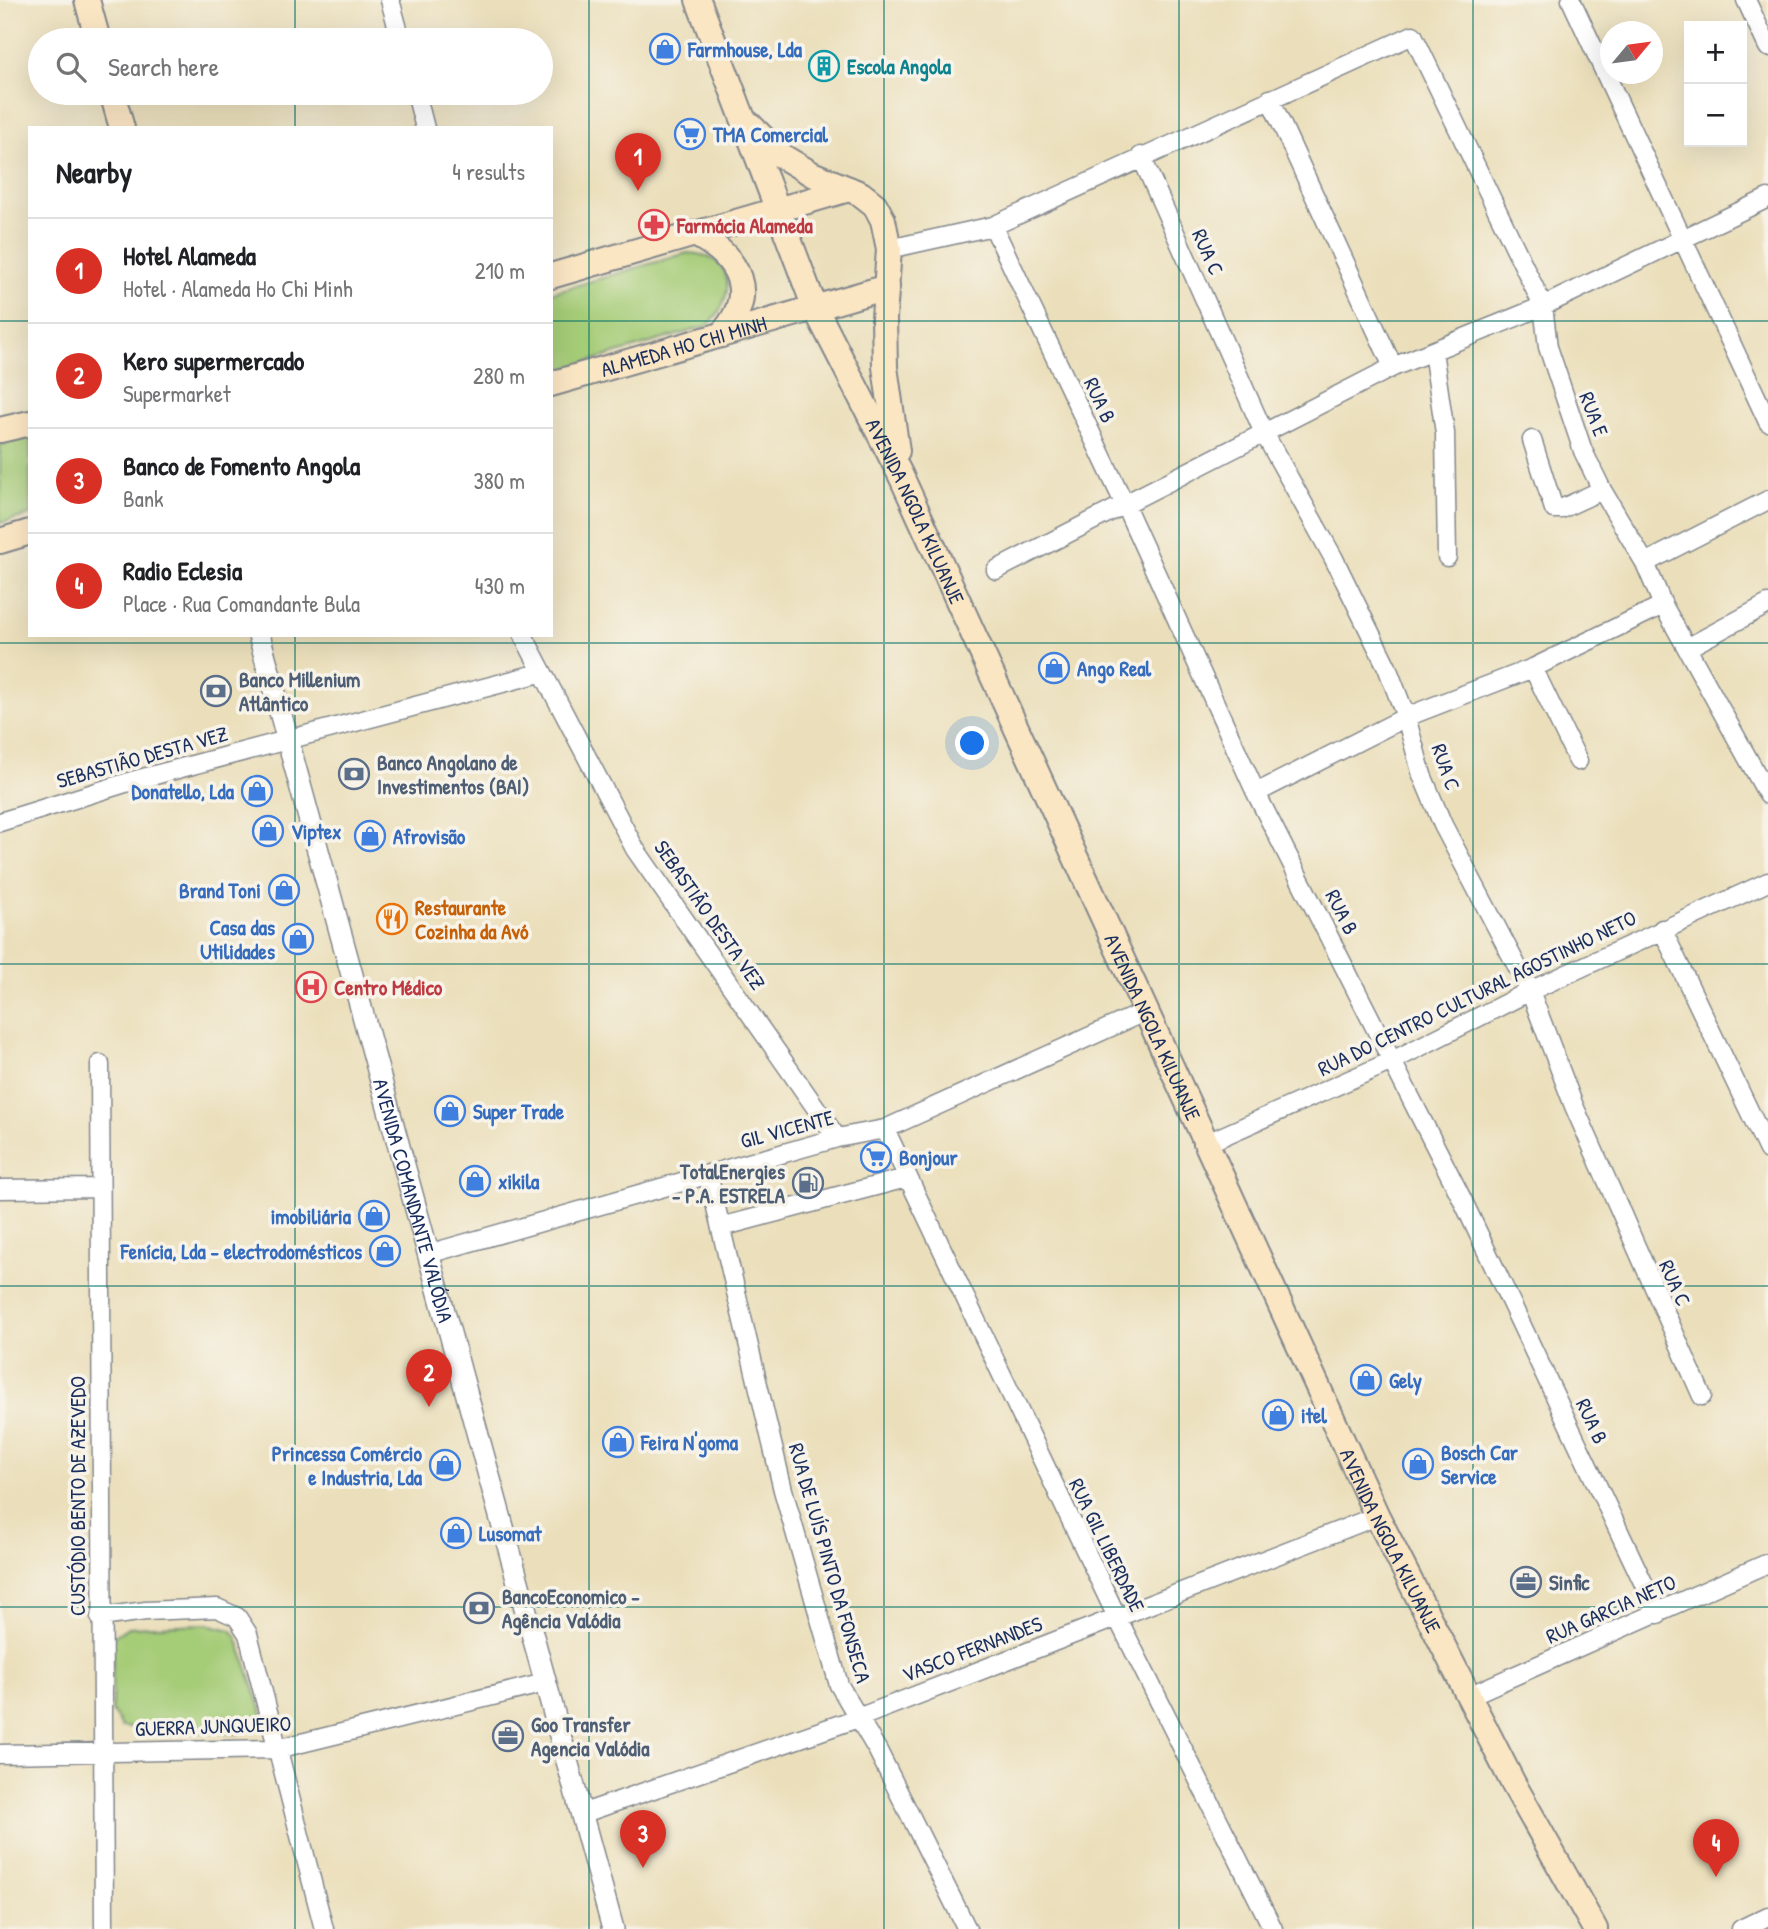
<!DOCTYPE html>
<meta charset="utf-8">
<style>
:root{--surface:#fff;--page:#f2f2f2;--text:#202124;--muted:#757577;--line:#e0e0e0;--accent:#d93025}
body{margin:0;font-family:"Patrick Hand",sans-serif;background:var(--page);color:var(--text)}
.controls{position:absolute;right:21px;top:21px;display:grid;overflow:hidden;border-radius:0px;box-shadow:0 7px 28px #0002}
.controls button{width:63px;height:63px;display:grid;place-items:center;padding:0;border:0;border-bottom:2px solid var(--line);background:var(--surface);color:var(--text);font:35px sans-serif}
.compass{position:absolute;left:1600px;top:21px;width:63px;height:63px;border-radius:50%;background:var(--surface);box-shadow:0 7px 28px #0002;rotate:61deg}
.you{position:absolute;left:973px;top:744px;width:24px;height:24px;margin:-18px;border:5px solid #fff;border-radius:50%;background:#1a73e8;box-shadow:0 0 0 10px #1a73e833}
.badge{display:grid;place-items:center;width:46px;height:46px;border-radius:50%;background:var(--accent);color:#fff;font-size:23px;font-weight:700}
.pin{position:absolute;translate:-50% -58px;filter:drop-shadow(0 2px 4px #0008)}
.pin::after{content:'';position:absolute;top:37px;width:24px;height:21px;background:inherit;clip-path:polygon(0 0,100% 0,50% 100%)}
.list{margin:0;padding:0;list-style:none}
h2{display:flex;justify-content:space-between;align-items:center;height:91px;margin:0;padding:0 28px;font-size:30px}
h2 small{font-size:23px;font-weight:400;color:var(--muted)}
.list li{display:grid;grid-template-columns:46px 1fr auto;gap:21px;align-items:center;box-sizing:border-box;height:105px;padding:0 28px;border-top:2px solid var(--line)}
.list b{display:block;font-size:26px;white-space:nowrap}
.list p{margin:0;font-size:23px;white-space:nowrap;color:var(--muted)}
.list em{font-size:23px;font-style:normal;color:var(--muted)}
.icon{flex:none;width:38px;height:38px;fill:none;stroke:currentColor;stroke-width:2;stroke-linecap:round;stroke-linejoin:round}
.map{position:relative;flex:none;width:1768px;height:1929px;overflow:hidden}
.search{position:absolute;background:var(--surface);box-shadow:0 7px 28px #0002;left:28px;top:28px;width:525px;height:77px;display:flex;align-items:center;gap:18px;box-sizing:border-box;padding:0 24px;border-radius:38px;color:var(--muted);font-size:26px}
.panel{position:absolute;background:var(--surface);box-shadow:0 7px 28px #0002;left:28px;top:126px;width:525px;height:511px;border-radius:0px}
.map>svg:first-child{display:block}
.green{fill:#a5cc77;stroke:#607e6a;stroke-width:2}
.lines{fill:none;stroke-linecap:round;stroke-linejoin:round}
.minor-casing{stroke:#83878c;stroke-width:21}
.tertiary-casing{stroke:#83878c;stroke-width:24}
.secondary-casing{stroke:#83878c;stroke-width:28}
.minor{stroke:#fff;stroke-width:18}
.tertiary{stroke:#fff;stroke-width:21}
.secondary{stroke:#fbe6c4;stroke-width:24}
.grid{fill:none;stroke:#0f766e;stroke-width:2;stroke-opacity:0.55}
.labels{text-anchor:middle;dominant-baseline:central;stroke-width:7;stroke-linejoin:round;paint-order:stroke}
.shop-label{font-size:21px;font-weight:bold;fill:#366cbe;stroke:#f7f3e8;text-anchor:start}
.culture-label{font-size:21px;font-weight:bold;fill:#0d838f;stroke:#f7f3e8;text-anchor:start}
.health-label{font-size:21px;font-weight:bold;fill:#be3a42;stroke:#f7f3e8;text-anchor:start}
.street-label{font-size:21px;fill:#1b2f5e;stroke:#f7f3e8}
.service-label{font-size:21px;font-weight:bold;fill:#4e5e75;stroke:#f7f3e8;text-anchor:start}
.food-label{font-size:21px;font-weight:bold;fill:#c56008;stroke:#f7f3e8;text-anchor:start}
</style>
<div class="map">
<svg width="1768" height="1929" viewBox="0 0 1768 1929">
<rect width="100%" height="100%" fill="#f7f3e8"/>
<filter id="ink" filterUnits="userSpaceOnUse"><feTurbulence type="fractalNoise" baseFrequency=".0143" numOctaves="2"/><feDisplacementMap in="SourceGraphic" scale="14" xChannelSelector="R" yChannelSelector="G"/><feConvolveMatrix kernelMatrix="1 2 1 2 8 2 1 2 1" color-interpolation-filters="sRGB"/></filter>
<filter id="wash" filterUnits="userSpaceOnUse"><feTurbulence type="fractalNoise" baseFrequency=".00686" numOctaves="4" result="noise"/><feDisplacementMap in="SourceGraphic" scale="28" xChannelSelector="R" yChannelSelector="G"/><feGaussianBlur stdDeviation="1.57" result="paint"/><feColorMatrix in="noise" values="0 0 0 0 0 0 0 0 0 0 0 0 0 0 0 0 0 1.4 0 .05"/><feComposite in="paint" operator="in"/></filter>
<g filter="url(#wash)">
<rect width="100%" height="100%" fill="#ebdfbb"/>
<path class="green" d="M687,253c48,1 51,44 20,73l-156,47v-80z
M30,437v78l-30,8v-78z
M207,1624l24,6 6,7 26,78 -5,10 -21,9 -115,-7 -10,-16 1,-74 15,-10z"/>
</g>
<g filter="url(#ink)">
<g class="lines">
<g class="minor-casing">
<path id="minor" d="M390,0l11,40
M1571,0l197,422
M1746,0l22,47
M416,93l9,35
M1270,99l123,268
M1141,156l123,277 69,124 54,110 19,50 16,58 21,50 87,166 44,115 128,290
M993,226l131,277 132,290 206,406 196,415
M889,249l104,-23 420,-191 130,271 5,41 35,104 19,39 43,73 18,42 105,190
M1433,351l12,82 2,124
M1532,440l22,69h7l41,-19
M1645,563l123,-63
M996,570l397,-203 150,-61 225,-108
M523,635l112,214 202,289
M1689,647l79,-43
M1533,668l45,93
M1256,793l150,-76 127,-49 130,-63
M0,822l132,-41 408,-108
M1662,929l106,221
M100,1064l4,865
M885,1129l232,488 156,312
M1205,1144l187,-83 138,-70 238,-109
M708,1174l75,316 56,195 39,66 89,178
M0,1189l99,-1
M721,1227l185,-49
M428,1254l409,-116 48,-9 259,-117
M100,1617l46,-6 71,-3 20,9 11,17 76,295
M1471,1695l297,-132
M0,1754l277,-5 268,-66
M581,1814l277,-96 519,-202
M1741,1929l27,-13"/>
</g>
<g class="tertiary-casing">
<g id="tertiary">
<path id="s1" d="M259,635l354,1294"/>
</g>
</g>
<g class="secondary-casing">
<g id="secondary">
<path d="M87,0l11,40"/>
<path id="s2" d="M698,0l117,308 86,168 476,1040 136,267 82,146"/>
<path d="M112,93l10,35"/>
<path d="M749,124l31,31 32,19 49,20 14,11 8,15 6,29 -5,69 1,49 12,84"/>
<path d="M695,234c44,23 64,60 26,101"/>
<path d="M551,276l298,-87"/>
<path id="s3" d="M551,384l336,-97"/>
<path d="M0,430l30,-7"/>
<path d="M0,541l30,-9"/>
</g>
</g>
<use href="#minor" class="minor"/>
<use href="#tertiary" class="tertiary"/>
<use href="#secondary" class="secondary"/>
</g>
</g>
<path class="grid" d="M295,0v40M589,0v1929M884,0v1929M1179,0v1929M1473,0v1929M295,93v35M0,321h30M551,321h1217M295,635v1294M0,643h1768M0,964h1768M0,1286h1768M0,1607h1768"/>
<defs>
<g id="shop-ring" transform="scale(1.575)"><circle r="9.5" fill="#f7f3e8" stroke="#3f7fe0" stroke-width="1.5"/><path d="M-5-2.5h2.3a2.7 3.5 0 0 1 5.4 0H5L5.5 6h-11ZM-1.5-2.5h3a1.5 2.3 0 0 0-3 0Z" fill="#3f7fe0"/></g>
<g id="building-ring" transform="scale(1.575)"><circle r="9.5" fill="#f7f3e8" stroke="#0f9aa8" stroke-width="1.5"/><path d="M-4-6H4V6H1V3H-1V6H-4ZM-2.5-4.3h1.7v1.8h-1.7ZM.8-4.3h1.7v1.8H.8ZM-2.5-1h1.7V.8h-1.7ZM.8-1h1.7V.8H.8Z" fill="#0f9aa8"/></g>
<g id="supermarket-ring" transform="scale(1.575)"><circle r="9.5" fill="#f7f3e8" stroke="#3f7fe0" stroke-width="1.5"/><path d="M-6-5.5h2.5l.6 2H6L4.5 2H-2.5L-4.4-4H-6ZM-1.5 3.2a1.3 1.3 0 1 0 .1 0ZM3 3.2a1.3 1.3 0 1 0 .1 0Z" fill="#3f7fe0"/></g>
<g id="pharmacy-ring" transform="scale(1.575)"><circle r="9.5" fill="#f7f3e8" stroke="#e0444e" stroke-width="1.5"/><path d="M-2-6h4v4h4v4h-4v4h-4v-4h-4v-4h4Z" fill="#e0444e"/></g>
<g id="bank-ring" transform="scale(1.575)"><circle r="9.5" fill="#f7f3e8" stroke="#5c6f8a" stroke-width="1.5"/><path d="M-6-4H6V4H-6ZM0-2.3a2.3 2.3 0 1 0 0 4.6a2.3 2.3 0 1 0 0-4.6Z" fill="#5c6f8a"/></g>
<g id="restaurant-ring" transform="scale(1.575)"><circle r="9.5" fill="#f7f3e8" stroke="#e8710a" stroke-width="1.5"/><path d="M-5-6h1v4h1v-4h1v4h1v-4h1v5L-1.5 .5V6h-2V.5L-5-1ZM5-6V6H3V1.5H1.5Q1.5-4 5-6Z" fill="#e8710a"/></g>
<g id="hospital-ring" transform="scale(1.575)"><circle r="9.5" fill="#f7f3e8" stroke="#e0444e" stroke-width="1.5"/><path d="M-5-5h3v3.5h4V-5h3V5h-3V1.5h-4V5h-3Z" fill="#e0444e"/></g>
<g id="fuel-ring" transform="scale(1.575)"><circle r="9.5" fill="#f7f3e8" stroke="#5c6f8a" stroke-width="1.5"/><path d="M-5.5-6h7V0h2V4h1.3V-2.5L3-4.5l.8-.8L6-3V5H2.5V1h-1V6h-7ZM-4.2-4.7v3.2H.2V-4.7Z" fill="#5c6f8a"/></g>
<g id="office-ring" transform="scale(1.575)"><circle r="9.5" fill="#f7f3e8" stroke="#5c6f8a" stroke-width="1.5"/><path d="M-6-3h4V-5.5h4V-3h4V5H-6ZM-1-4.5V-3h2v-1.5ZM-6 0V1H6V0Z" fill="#5c6f8a"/></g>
</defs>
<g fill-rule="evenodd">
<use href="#shop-ring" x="665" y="49"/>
<use href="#building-ring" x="824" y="66"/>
<use href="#supermarket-ring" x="690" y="134"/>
<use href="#pharmacy-ring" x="654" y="225"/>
<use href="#shop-ring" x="1054" y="668"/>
<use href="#bank-ring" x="216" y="691"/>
<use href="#bank-ring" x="354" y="774"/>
<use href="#shop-ring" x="257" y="791"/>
<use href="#shop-ring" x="268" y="831"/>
<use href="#shop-ring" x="370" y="836"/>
<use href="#shop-ring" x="284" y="890"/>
<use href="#restaurant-ring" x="392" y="919"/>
<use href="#shop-ring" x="298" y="939"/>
<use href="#hospital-ring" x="311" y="987"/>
<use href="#shop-ring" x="450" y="1111"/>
<use href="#supermarket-ring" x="876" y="1157"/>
<use href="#shop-ring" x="475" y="1181"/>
<use href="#fuel-ring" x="808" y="1183"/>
<use href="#shop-ring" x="374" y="1216"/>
<use href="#shop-ring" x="385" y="1251"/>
<use href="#shop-ring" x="1366" y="1380"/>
<use href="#shop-ring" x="1278" y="1415"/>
<use href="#shop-ring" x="618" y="1442"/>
<use href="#shop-ring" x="1418" y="1464"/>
<use href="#shop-ring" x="445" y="1465"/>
<use href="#shop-ring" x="456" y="1533"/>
<use href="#office-ring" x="1526" y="1582"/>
<use href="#bank-ring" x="479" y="1608"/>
<use href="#office-ring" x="508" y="1736"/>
</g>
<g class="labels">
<g class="shop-label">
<text x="688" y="49">Farmhouse, Lda</text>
<text x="713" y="134">TMA Comercial</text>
<text x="1077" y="668">Ango Real</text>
<text x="234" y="791" text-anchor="end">Donatello, Lda</text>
<text x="291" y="831">Viptex</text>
<text x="393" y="836">Afrovisão</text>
<text x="261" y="890" text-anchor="end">Brand Toni</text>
<text x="275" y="927" text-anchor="end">Casa das<tspan x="275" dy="24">Utilidades</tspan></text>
<text x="473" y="1111">Super Trade</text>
<text x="899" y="1157">Bonjour</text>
<text x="498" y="1181">xikila</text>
<text x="351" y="1216" text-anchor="end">imobiliária</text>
<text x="362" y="1251" text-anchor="end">Fenícia, Lda - electrodomésticos</text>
<text x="1389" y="1380">Gely</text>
<text x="1301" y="1415">itel</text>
<text x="641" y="1442">Feira N'goma</text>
<text x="1441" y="1452">Bosch Car<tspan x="1441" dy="24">Service</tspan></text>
<text x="422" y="1453" text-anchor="end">Princessa Comércio<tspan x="422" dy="24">e Industria, Lda</tspan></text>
<text x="479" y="1533">Lusomat</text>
</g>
<g class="culture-label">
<text x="847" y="66">Escola Angola</text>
</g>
<g class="health-label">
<text x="677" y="225">Farmácia Alameda</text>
<text x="334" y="987">Centro Médico</text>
</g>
<g class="street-label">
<text transform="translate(1208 252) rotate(66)">RUA C</text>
<text stroke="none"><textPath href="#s3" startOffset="138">ALAMEDA HO CHI MINH</textPath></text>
<text transform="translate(1100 400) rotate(65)">RUA B</text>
<text transform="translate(1594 414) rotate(69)">RUA E</text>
<text stroke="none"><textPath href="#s2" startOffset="556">AVENIDA NGOLA KILUANJE</textPath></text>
<text transform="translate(142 757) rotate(-16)">SEBASTIÃO DESTA VEZ</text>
<text transform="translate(1446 767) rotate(71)">RUA C</text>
<text transform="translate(1342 912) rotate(63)">RUA B</text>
<text transform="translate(710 915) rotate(55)">SEBASTIÃO DESTA VEZ</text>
<text transform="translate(1477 993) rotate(-26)">RUA DO CENTRO CULTURAL AGOSTINHO NETO</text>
<text stroke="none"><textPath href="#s2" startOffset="1124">AVENIDA NGOLA KILUANJE</textPath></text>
<text transform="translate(787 1129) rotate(-15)">GIL VICENTE</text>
<text stroke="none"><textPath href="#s1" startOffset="586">AVENIDA COMANDANTE VALÓDIA</textPath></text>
<text transform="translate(1675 1283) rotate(66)">RUA C</text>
<text transform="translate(1592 1421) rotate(65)">RUA B</text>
<text transform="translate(77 1496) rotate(-90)">CUSTÓDIO BENTO DE AZEVEDO</text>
<text stroke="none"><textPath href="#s2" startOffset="1690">AVENIDA NGOLA KILUANJE</textPath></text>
<text transform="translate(1107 1545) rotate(64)">RUA GIL LIBERDADE</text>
<text transform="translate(830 1563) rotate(74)">RUA DE LUÍS PINTO DA FONSECA</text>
<text transform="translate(1611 1609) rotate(-24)">RUA GARCIA NETO</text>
<text transform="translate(972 1649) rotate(-21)">VASCO FERNANDES</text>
<text transform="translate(213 1726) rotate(-2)">GUERRA JUNQUEIRO</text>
</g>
<g class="service-label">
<text x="239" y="679">Banco Millenium<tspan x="239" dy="24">Atlântico</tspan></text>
<text x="377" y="762">Banco Angolano de<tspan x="377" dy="24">Investimentos (BAI)</tspan></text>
<text x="785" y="1171" text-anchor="end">TotalEnergies<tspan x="785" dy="24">- P.A. ESTRELA</tspan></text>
<text x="1549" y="1582">Sinfic</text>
<text x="502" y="1596">BancoEconomico -<tspan x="502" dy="24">Agência Valódia</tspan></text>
<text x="531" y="1724">Goo Transfer<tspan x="531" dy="24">Agencia Valódia</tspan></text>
</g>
<g class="food-label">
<text x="415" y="907">Restaurante<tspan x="415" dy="24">Cozinha da Avó</tspan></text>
</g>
</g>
</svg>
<div class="controls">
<button>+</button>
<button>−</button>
</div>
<svg class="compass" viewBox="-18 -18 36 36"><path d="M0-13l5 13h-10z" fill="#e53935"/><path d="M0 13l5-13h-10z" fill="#757577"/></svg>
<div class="you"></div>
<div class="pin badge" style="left:638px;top:191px">1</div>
<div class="pin badge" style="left:429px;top:1407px">2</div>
<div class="pin badge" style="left:643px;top:1868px">3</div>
<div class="pin badge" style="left:1716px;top:1877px">4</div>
<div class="search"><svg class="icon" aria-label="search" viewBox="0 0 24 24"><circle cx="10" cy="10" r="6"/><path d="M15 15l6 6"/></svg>Search here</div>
<section class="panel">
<h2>Nearby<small>4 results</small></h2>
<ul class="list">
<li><span class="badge">1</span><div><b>Hotel Alameda</b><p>Hotel · Alameda Ho Chi Minh</p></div><em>210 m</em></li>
<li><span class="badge">2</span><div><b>Kero supermercado</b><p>Supermarket</p></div><em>280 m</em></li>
<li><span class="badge">3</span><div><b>Banco de Fomento Angola</b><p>Bank</p></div><em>380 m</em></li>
<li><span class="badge">4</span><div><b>Radio Eclesia</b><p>Place · Rua Comandante Bula</p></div><em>430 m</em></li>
</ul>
</section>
</div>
